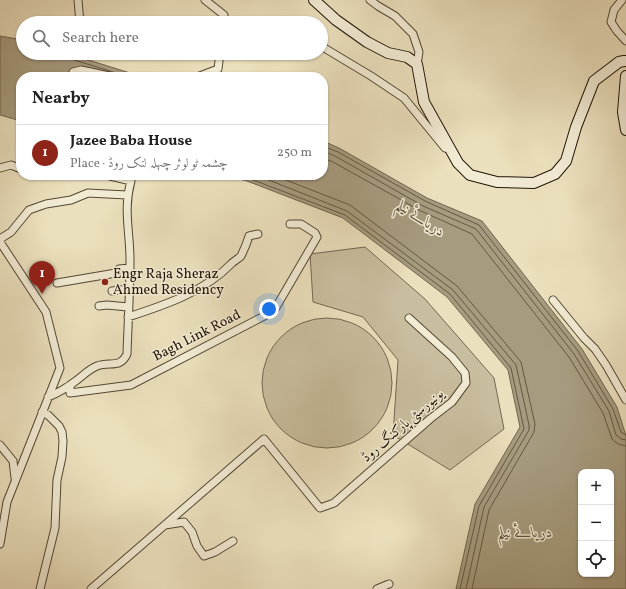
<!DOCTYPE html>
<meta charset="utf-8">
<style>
:root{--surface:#fff;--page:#f2f2f2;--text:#222;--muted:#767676;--line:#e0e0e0;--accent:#8f2418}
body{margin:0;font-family:Vollkorn,Amiri,serif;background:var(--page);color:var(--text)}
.controls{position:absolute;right:12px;bottom:12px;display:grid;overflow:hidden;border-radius:8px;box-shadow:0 1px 3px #0004}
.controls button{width:36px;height:36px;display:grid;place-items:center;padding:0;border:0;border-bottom:1px solid var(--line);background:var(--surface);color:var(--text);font:20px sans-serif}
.you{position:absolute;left:269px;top:309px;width:14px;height:14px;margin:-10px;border:3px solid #fff;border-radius:50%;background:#1a73e8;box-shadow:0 0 0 6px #1a73e833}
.badge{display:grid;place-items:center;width:26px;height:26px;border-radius:50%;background:var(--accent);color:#fff;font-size:13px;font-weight:700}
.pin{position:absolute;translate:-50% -33px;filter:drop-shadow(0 1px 2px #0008)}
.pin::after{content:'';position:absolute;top:21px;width:14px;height:12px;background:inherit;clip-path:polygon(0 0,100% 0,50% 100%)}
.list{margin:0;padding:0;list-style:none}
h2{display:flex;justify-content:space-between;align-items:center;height:52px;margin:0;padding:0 16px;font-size:17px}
h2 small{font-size:13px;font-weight:400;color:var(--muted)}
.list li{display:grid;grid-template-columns:26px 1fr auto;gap:12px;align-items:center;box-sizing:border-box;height:56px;padding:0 16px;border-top:1px solid var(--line)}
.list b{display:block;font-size:15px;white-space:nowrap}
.list p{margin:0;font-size:13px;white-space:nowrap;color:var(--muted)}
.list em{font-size:13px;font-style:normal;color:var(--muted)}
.icon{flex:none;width:22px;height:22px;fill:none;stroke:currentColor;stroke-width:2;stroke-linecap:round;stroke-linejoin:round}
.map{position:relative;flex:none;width:626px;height:589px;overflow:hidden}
.search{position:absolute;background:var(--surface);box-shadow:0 1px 3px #0004;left:16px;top:16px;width:312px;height:44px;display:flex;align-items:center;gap:10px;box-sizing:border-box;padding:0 14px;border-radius:22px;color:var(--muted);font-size:15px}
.panel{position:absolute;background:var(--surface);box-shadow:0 1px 3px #0004;left:16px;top:72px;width:312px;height:108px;border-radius:16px}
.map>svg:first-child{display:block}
.green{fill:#c8bd9e;stroke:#746852}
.water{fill:#a69b7e;stroke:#70654e;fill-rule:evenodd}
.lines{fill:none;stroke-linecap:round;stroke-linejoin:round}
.shore{stroke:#635842;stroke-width:1}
.street-casing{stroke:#534733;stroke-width:9}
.secondary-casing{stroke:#201405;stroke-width:12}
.street{stroke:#f2ebd4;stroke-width:7}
.secondary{stroke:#f2ebd4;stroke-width:10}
.poi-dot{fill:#8f2418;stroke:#f2ebd4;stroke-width:1.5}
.labels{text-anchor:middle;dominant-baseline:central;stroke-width:3;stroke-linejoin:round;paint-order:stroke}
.poi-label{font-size:14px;fill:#201405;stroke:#f2ebd4;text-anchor:start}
.street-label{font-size:14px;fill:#201405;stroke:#f2ebd4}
.water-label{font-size:15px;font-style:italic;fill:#5c513b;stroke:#f2ebd4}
</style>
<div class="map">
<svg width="626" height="589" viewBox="0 0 626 589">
<rect width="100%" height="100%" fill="#ebe0bd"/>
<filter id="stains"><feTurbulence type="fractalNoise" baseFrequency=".005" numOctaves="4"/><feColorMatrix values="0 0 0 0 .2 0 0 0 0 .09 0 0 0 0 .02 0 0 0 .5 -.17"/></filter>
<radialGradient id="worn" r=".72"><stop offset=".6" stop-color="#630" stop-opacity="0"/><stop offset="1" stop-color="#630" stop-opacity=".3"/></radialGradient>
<path class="green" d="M365,247l60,52 69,79 10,51 -54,41 -57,-35 5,-75 -35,-43 -50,-15 -3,-48z
M262 383a65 65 0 1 1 130 0a65 65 0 1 1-130 0Z"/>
<path class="water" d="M0,36l23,4v13h43l77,24h-122v44l-21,-6z
M323,141l16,7 88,50 55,23 100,128 35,58 9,29v153h-170l19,-85 45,-77 -12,-57 -61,-73 -104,-79 -96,-37 -23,-6h99zM581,472h30v102h-30z"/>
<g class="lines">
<path class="shore" d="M68,53v4l3,2 58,18
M323,146l15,6 87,49 54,24 99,126 35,58 8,23 5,3
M323,151l12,5 88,50 53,23 98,125 35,57 7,24 5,4 5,1
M323,158l10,4 88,49 51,23 97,123 34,56 9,26 6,5 8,2
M240,175l105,40 105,79 61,74 13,61 -45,77 -19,83
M256,175l91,36 106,79 63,75 13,60v5l-45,77 -18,82
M273,175l77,30 107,81 64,76 14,62 -1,8 -45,78 -17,79"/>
<g class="street-casing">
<path id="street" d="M78,0l2,23
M205,0l19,15 -2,8
M370,0l8,6 17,10 18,18 6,18 -2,12
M622,0l-8,10 -3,12 6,9 9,10
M321,46l50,30 33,22 41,50
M87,53l14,2
M72,77l1,-5 8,-2 33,7
M197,77l21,-8 2,-16
M0,168l11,-3 10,4
M0,239l11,-7 18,-22 17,-6 25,-4 17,-7 39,2
M0,242l46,70 14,56 -53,134 -7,42
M57,283l59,-10 3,-4 11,-1
M112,291l17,-2
M553,300l31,38 11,11 11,16 20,35
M99,306l8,-1 21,2
M128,317c37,-12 76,-25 103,-53 3,-3 7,-5 10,-8 3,-6 6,-13 8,-20l9,-2
M70,385v8l61,-8 139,-72 5,-4 42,-72 -2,-4 -14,-9h-11
M48,397c10,-4 20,-10 29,-17 7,-5 12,-11 20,-14 13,-5 23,3 30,-12 1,-31 3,-63 3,-94 0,-29 -7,-50 1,-79l-25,-6
M0,445l13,16 2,17
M165,525l19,-3 8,10 5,14 7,10 11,-4 18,-11
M40,589l15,-61 2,-48 5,-23 1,-16 -1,-9 -3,-6 -11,-11 -6,-3
M91,589l173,-150 56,69 14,-5 96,-84 22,-17 14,-19 -1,-10 -13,-16 -43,-39
M377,589l12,-5"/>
</g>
<g class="secondary-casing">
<path id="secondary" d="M314,0l22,20 31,22 21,11 19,4 10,7 7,38 34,61 12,12 27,7 37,1 21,-9 11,-13 10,-34 18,-46 25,-19 5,-1h2
M626,76l-3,36 3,18"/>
</g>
<use href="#street" class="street"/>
<use href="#secondary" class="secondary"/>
</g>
<circle class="poi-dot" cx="105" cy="282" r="4"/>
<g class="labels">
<g class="poi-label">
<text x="113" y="274">Engr Raja Sheraz<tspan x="113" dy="16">Ahmed Residency</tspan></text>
</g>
<g class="street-label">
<text transform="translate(197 336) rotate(-27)">Bagh Link Road</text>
<text transform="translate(403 426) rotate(-41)">یونیورسٹی پارکنگ روڈ</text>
</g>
<g class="water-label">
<text transform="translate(420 219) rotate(33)">دریائے نیلم</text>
<text x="525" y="533">دریائے نیلم</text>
</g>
</g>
<rect width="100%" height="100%" filter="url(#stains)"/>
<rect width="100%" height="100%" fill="url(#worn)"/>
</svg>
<div class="controls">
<button>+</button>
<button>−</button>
<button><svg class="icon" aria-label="locate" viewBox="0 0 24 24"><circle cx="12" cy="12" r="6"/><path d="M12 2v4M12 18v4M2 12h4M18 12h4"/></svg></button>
</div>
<div class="you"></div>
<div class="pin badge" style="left:42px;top:294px">1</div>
<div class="search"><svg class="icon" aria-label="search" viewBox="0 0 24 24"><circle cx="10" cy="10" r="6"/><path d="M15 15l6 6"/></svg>Search here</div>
<section class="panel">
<h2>Nearby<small></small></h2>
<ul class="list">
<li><span class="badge">1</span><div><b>Jazee Baba House</b><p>Place · چشمہ ٹو لوئر چہلہ لنک روڈ</p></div><em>250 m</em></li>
</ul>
</section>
</div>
